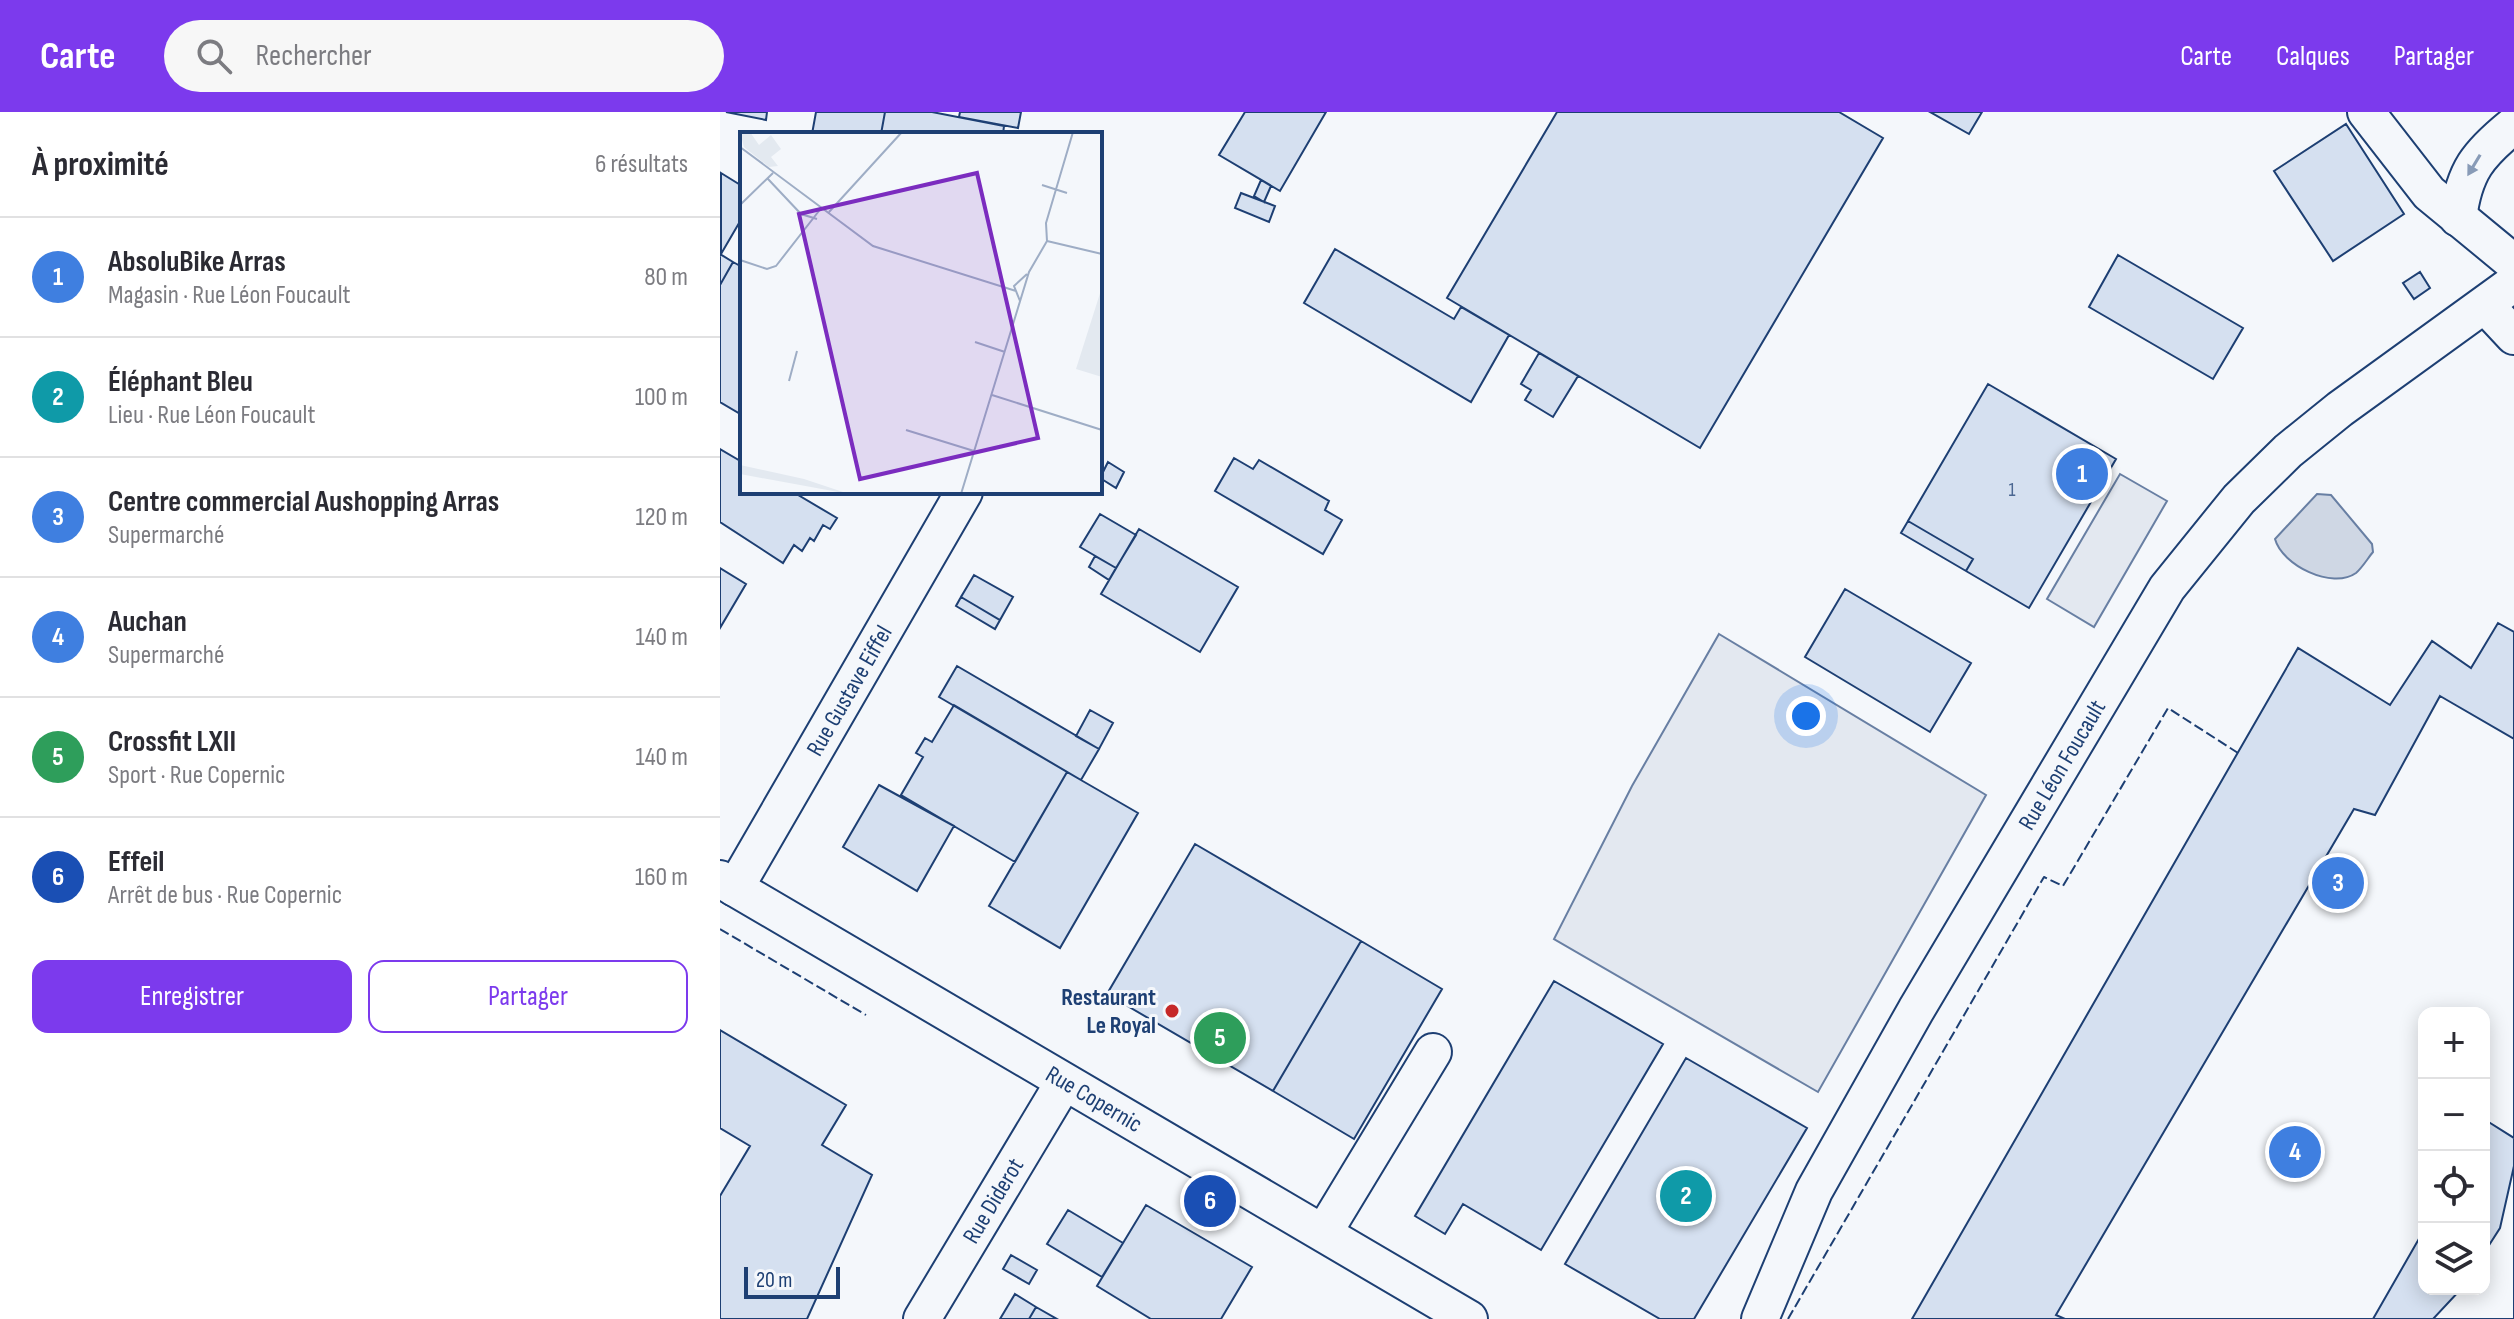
<!DOCTYPE html>
<html lang="fr">
<meta charset="utf-8">
<style>
:root{--surface:#fff;--page:#f7f7f7;--text:#2b2b33;--muted:#7c7c81;--line:#e1e1e2;--accent:#7c3aed}
body{margin:0;font-family:"Sofia Sans Condensed",sans-serif;background:var(--page);color:var(--text)}
.controls{position:absolute;right:24px;bottom:24px;display:grid;overflow:hidden;border-radius:16px;box-shadow:0 4px 20px #0003}
.controls button{width:72px;height:72px;display:grid;place-items:center;padding:0;border:0;border-bottom:2px solid var(--line);background:var(--surface);color:var(--text);font:40px sans-serif}
.scale{position:absolute;left:24px;bottom:20px;width:96px;box-sizing:border-box;padding-left:8px;border:4px solid #1d3f73;border-top:0;font-size:22px;line-height:28px;white-space:nowrap;color:#1d3f73;-webkit-text-stroke:6px #f4f7fb;paint-order:stroke}
.you{position:absolute;left:1086px;top:604px;width:28px;height:28px;margin:-20px;border:6px solid #fff;border-radius:50%;background:#1a73e8;box-shadow:0 0 0 12px #1a73e833}
.badge{display:grid;place-items:center;width:52px;height:52px;border-radius:50%;background:var(--accent);color:#fff;font-size:26px;font-weight:700}
.pin{position:absolute;translate:-50% -50%;border:4px solid #fff;box-shadow:0 2px 8px #0006}
.list{margin:0;padding:0;list-style:none}
h2{display:flex;justify-content:space-between;align-items:center;height:104px;margin:0;padding:0 32px;font-size:34px}
h2 small{font-size:26px;font-weight:400;color:var(--muted)}
.list li{display:grid;grid-template-columns:52px 1fr auto;gap:24px;align-items:center;box-sizing:border-box;height:120px;padding:0 32px;border-top:2px solid var(--line)}
.list b{display:block;font-size:30px;white-space:nowrap}
.list p{margin:0;font-size:26px;white-space:nowrap;color:var(--muted)}
.list em{font-size:26px;font-style:normal;color:var(--muted)}
.actions{display:flex;gap:16px;padding:24px 32px}
.actions a{flex:1;padding:18px 0;border:2px solid var(--accent);border-radius:16px;text-align:center;font-size:28px;color:var(--accent)}
.actions .main{background:var(--accent);color:#fff}
.icon{flex:none;width:44px;height:44px;fill:none;stroke:currentColor;stroke-width:2;stroke-linecap:round;stroke-linejoin:round}
.map{position:relative;flex:none;width:1794px;height:1207px;overflow:hidden}
header{display:flex;align-items:center;gap:48px;box-sizing:border-box;height:112px;padding:0 40px;background:var(--accent);color:#fff}
header strong{font-size:38px}
nav{display:flex;gap:44px;margin-inline-start:auto;font-size:28px}
.search{width:560px;height:72px;background:var(--page);display:flex;align-items:center;gap:20px;box-sizing:border-box;padding:0 28px;border-radius:44px;color:var(--muted);font-size:30px}
main{display:flex}
aside{flex:1;background:var(--surface)}
.map>svg:first-child{display:block}
.parking{fill:#e3e8f0;stroke:#687fa3;stroke-width:2}
.water{fill:#cfd7e4;stroke:#687fa3;stroke-width:2}
.building{fill:#d5e0f0;stroke:#1d3f73;stroke-width:2;fill-rule:evenodd}
.lines{fill:none;stroke-linecap:round;stroke-linejoin:round}
.minor-casing{stroke:#1d3f73;stroke-width:40}
.minor{stroke:#f4f7fb;stroke-width:36}
.fence{stroke:#1d3f73;stroke-width:2;stroke-dasharray:10 4;stroke-linecap:butt}
.oneway{fill:#889bb7}
.poi-dot{fill:#c62828;stroke:#f4f7fb;stroke-width:3}
.labels{text-anchor:middle;dominant-baseline:central;stroke-width:6;stroke-linejoin:round;paint-order:stroke}
.number-label{font-size:20px;fill:#4b6792}
.street-label{font-size:24px;fill:#1d3f73;stroke:#f4f7fb}
.poi-label{font-size:24px;font-weight:bold;fill:#1d3f73;stroke:#f4f7fb;text-anchor:end}
.inset-road{fill:none;stroke:#9eadc5;stroke-width:2}
.view{fill:#7b2cbf;fill-opacity:0.15;stroke:#7b2cbf;stroke-width:4}
.inset-edge{fill:none;stroke:#1d3f73;stroke-width:4}
</style>
<header>
<strong>Carte</strong>
<div class="search"><svg class="icon" aria-label="search" viewBox="0 0 24 24"><circle cx="10" cy="10" r="6"/><path d="M15 15l6 6"/></svg>Rechercher</div>
<nav><a>Carte</a><a>Calques</a><a>Partager</a></nav>
</header>
<main>
<aside>
<h2>À proximité<small>6 résultats</small></h2>
<ul class="list">
<li><span class="badge" style="background:#3f7fe0">1</span><div><b>AbsoluBike Arras</b><p>Magasin · Rue Léon Foucault</p></div><em>80 m</em></li>
<li><span class="badge" style="background:#0f9aa8">2</span><div><b>Éléphant Bleu</b><p>Lieu · Rue Léon Foucault</p></div><em>100 m</em></li>
<li><span class="badge" style="background:#3f7fe0">3</span><div><b>Centre commercial Aushopping Arras</b><p>Supermarché</p></div><em>120 m</em></li>
<li><span class="badge" style="background:#3f7fe0">4</span><div><b>Auchan</b><p>Supermarché</p></div><em>140 m</em></li>
<li><span class="badge" style="background:#2e9e5b">5</span><div><b>Crossfit LXII</b><p>Sport · Rue Copernic</p></div><em>140 m</em></li>
<li><span class="badge" style="background:#1a4fb4">6</span><div><b>Effeil</b><p>Arrêt de bus · Rue Copernic</p></div><em>160 m</em></li>
</ul>
<div class="actions"><a class="main">Enregistrer</a><a>Partager</a></div>
</aside>
<div class="map">
<svg width="1794" height="1207" viewBox="0 0 1794 1207">
<rect width="100%" height="100%" fill="#f4f7fb"/>
<path class="parking" d="M1400,362l47,27 -73,126 -47,-28z
M999,522l267,161 -168,297 -264,-153 78,-153z"/>
<path class="water" d="M1597,382l14,1 41,49 1,8c-5,6 -11,16 -17,21 -24,17 -74,-8 -81,-34z"/>
<path class="building" d="M6,0h41l-1,8z
M96,0h69l-4,22h-69z
M165,0h47l72,14 -1,8h-122z
M240,0h61l-3,16 -59,-11z
M525,0h81l-46,79 -61,-36z
M837,0h282l44,26 -183,310 -253,-150z
M1210,0h52l-13,22z
M1626,12l58,90 -71,47 -59,-90z
M1,61l21,13v32l-21,36z
M541,68l10,6 -7,16 -10,-6z
M521,81l34,13 -6,16 -34,-14z
M615,137l119,70 7,-12 48,28 -38,67 -167,-99z
M0,142l13,8 -13,23z
M1398,143l125,73 -30,51 -124,-72z
M13,150l9,5v148l-22,-13v-117z
M1700,160l10,16 -16,11 -11,-16z
M819,241l39,23 -25,41 -28,-17 6,-10 -10,-6z
M1268,272l128,75 -87,149 -63,-37 7,-12 -65,-38z
M0,337l22,13v30h51l44,26 -7,11 -7,-4 -9,16 -4,-3 -8,13 -8,-6 -11,18 -63,-41z
M514,346l19,11 6,-9 70,41 -4,9 17,10 -19,34 -108,-63z
M388,350l16,10 -8,16 -16,-10z
M380,402l36,21 -20,33 -36,-21z
M1188,409l65,38 -7,12 -65,-38z
M419,417l99,58 -38,65 -99,-58z
M375,444l21,12 -7,12 -20,-13z
M0,456l26,16 -26,44z
M254,463l39,22 -13,23 -39,-23z
M1125,477l126,74 -41,69 -125,-75z
M241,485l39,23 -5,9 -39,-23z
M1778,511l16,9v687h-602l386,-671 92,57 42,-64 39,27zM1704,901h60v276h-60z
M237,554l142,83 -18,31 -142,-83z
M1720,584l74,43v399l-27,-17 -3,4v-112h-60v217l-51,89h-308l-9,-4 298,-506 21,6z
M234,593l113,67 -52,90 -114,-67 22,-38 -7,-4 9,-15 7,4z
M370,598l23,13 -14,26 -23,-13z
M347,660l71,41 -78,135 -71,-42z
M159,673l75,41 -37,65 -74,-44z
M475,732l166,97 -88,150 -166,-97z
M641,829l81,48 -88,150 -81,-48z
M834,869l109,63 -122,206 -78,-46 -18,30 -30,-18z
M0,918l126,75 -24,40 50,30 -65,144h-87v-123l30,-50 -30,-18z
M966,946l121,70 -113,191h-34l-95,-55z
M1794,1054v153h-81l28,-30h23v-36l16,-25z
M426,1093l106,62 -31,52h-70l-54,-33z
M348,1098l55,33 -21,34 -55,-33z
M291,1143l26,15 -8,14 -26,-15z
M295,1182l21,13 -7,12h-29z
M316,1195l21,12h-28z"/>
<g class="lines">
<g class="minor-casing">
<g id="minor">
<path d="M1646,0l63,81 85,70"/>
<path d="M1738,106c6,-47 20,-64 56,-93"/>
<path d="M1766,194l28,30"/>
<path id="s1" d="M0,767l749,440"/>
<path id="s2" d="M15,776l229,-396"/>
<path d="M604,1120l109,-180"/>
<path id="s3" d="M202,1207l142,-237"/>
<path id="s4" d="M1040,1207l54,-128 102,-181 251,-422 72,-89 49,-48 52,-42 174,-126"/>
</g>
</g>
<use href="#minor" class="minor"/>
<path class="fence" d="M0,817l146,86
M1068,1207l256,-442 19,9 105,-178 70,45"/>
</g>
<defs><path id="oneway-solid" d="M-6-.8H1V-3.2L6.5 0L1 3.2V.8H-6Z" transform="scale(2)"/></defs>
<use class="oneway" href="#oneway-solid" transform="translate(1754 53) rotate(121)"/>
<circle class="poi-dot" cx="452" cy="899" r="8"/>
<g class="labels">
<g class="number-label">
<text x="1292" y="378">1</text>
</g>
<g class="street-label">
<text stroke="none"><textPath href="#s2" startOffset="228">Rue Gustave Eiffel</textPath></text>
<text stroke="none"><textPath href="#s4" startOffset="632">Rue Léon Foucault</textPath></text>
<text stroke="none"><textPath href="#s1" startOffset="434">Rue Copernic</textPath></text>
<text stroke="none"><textPath href="#s3" startOffset="138">Rue Diderot</textPath></text>
</g>
<g class="poi-label">
<text x="436" y="885">Restaurant<tspan x="436" dy="28">Le Royal</tspan></text>
</g>
</g>
<g transform="translate(20 20)">
<rect width="362" height="362" fill="#f4f7fb"/>
<path d="M0,0h10l9,13 12,-10 10,14 -10,8 7,9 -9,1 -25,-20zM362,155v90l-26,-8zM0,333l64,14 45,15 -109,-20z" fill="#e3e9f0"/>
<path class="inset-road" d="M0,15l133,99 143,45M28,47l33,35 16,5M302,53l25,8M0,73l33,-32M89,80l73,-80M307,109l-1,-18 27,-91M307,109l55,13M0,128l27,9 9,-3 46,-59M280,169l-6,-15 13,-12M235,210l30,10M49,249l8,-30M252,263l110,35M166,298l68,21M221,362l68,-222 18,-31"/>
<path class="view" d="M237,41l61,265 -178,41 -61,-265z"/>
<rect width="362" height="362" class="inset-edge"/>
</g>
</svg>
<div class="controls">
<button>+</button>
<button>−</button>
<button><svg class="icon" aria-label="locate" viewBox="0 0 24 24"><circle cx="12" cy="12" r="6"/><path d="M12 2v4M12 18v4M2 12h4M18 12h4"/></svg></button>
<button><svg class="icon" aria-label="layers" viewBox="0 0 24 24"><path d="M12 4l9 5-9 5-9-5zM3 14l9 5 9-5"/></svg></button>
</div>
<div class="scale">20 m</div>
<div class="you"></div>
<div class="pin badge" style="left:1362px;top:362px;background:#3f7fe0">1</div>
<div class="pin badge" style="left:966px;top:1084px;background:#0f9aa8">2</div>
<div class="pin badge" style="left:1618px;top:771px;background:#3f7fe0">3</div>
<div class="pin badge" style="left:1575px;top:1040px;background:#3f7fe0">4</div>
<div class="pin badge" style="left:500px;top:926px;background:#2e9e5b">5</div>
<div class="pin badge" style="left:490px;top:1089px;background:#1a4fb4">6</div>
</div>
</main>
